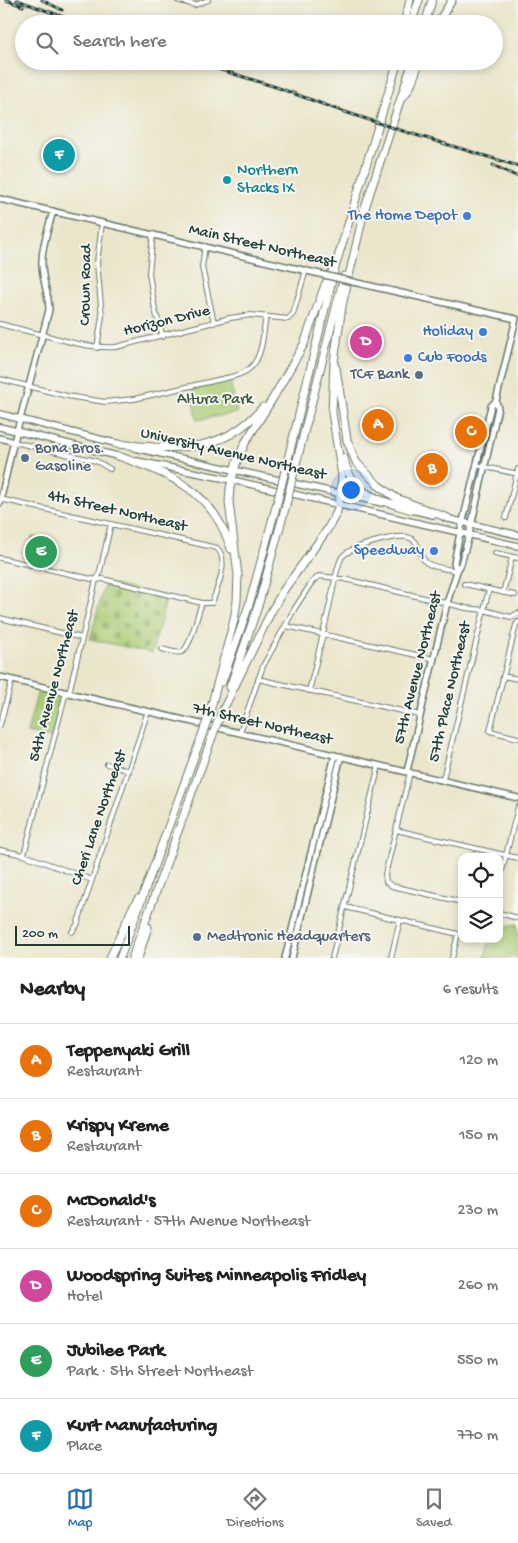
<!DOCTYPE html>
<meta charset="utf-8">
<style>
:root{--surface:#fff;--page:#f6f6f6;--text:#222;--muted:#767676;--line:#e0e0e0;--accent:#1f6fb2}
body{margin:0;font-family:"Gochi Hand",sans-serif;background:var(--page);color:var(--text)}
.controls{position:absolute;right:15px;bottom:15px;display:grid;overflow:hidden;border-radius:10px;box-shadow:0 2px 8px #0003}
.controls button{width:45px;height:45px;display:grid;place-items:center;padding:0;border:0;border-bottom:1px solid var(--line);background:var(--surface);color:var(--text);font:25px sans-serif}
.scale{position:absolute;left:15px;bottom:12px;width:115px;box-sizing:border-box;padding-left:5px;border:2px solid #1f3d34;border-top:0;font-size:14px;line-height:18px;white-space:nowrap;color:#1f3d34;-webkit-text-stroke:4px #f6f6f2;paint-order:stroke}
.you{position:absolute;left:350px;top:489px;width:18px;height:18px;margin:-12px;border:4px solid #fff;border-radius:50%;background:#1a73e8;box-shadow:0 0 0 8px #1a73e833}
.badge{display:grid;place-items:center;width:32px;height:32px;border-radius:50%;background:var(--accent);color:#fff;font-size:16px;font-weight:700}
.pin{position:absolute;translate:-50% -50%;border:2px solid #fff;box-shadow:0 1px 5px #0006}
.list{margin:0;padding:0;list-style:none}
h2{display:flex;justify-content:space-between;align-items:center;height:65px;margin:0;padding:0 20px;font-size:21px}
h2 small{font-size:16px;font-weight:400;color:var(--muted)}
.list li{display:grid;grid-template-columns:32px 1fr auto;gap:15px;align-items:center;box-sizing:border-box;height:75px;padding:0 20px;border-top:1px solid var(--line)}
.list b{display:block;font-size:19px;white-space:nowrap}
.list p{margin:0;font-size:16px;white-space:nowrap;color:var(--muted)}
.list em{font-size:16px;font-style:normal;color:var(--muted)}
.icon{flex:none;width:28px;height:28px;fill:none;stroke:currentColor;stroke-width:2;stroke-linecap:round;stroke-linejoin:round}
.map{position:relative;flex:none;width:518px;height:958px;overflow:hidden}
.search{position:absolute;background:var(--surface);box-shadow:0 2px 8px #0003;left:15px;right:15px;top:15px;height:55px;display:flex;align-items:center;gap:12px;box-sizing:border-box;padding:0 18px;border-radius:28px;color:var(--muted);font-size:19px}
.sheet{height:515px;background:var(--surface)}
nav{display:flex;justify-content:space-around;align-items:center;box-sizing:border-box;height:70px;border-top:1px solid var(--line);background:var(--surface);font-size:14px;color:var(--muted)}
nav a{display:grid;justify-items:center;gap:2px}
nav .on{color:var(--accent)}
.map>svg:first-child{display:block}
.cemetery{fill:url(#cemetery-stones);stroke:#648454}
.park{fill:#aacc74;stroke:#648454}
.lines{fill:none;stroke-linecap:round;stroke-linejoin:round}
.street-casing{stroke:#667869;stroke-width:6}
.secondary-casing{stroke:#667869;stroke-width:8}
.primary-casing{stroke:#667869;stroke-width:8}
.highway-casing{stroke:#667869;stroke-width:9}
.street{stroke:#fff;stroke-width:4}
.secondary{stroke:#fff;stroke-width:5}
.primary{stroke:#fff;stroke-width:5.5}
.highway{stroke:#fff;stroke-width:7}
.rail-casing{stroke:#1f3d34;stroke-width:3}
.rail{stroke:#f6f6f2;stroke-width:1;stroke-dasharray:4;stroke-linecap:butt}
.secondary-bridge-casing{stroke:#667869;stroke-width:8;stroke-linecap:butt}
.highway-bridge-casing{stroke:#667869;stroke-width:9;stroke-linecap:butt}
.secondary-bridge{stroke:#fff;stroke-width:5}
.highway-bridge{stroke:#fff;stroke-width:7}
.culture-dot{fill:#0f9aa8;stroke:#f6f6f2;stroke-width:2}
.shop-dot{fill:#3f7fe0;stroke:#f6f6f2;stroke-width:2}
.service-dot{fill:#5c6f8a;stroke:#f6f6f2;stroke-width:2}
.labels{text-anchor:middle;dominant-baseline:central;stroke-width:4;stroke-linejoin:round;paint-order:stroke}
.culture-label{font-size:16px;fill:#0d838f;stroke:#f6f6f2;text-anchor:start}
.shop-label{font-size:16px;fill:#366cbe;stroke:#f6f6f2;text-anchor:end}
.street-label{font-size:16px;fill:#1f3d34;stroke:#f6f6f2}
.service-label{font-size:16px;fill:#4e5e75;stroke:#f6f6f2;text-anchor:start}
.park-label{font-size:16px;fill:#3b5a41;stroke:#f6f6f2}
</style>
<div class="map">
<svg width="518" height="958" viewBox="0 0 518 958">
<defs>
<pattern id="cemetery-stones" width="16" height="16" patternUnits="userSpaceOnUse" patternTransform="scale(1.25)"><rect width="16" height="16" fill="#aacc74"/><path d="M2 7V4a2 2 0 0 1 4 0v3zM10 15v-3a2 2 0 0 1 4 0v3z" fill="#8aa760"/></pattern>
</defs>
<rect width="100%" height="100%" fill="#f6f6f2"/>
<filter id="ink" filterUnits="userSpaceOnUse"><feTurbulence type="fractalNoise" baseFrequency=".02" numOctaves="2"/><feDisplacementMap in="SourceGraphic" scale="10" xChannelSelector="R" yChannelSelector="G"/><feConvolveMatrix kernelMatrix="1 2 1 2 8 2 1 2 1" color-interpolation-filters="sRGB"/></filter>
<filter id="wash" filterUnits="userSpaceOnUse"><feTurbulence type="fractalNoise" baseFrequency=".0096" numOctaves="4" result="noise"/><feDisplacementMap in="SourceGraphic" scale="20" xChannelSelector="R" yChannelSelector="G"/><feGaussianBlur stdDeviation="1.12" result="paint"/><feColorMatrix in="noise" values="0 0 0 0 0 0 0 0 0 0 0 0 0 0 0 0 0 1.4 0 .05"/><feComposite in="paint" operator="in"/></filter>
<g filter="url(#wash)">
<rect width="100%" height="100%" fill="#ebe6cb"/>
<path class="cemetery" d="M105,583l62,14 -15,56 -62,-14z"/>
<path class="park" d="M230,380l7,33 -40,7 -5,-32z
M32,537l24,5 -6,25 -24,-6z
M38,690l24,7 -11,41 -24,-5z
M517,924l1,34h-33l3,-13 4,-6h7v-7l11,-6z"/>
</g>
<g filter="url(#ink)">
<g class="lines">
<g class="street-casing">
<path id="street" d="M177,0l18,5 13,-5
M153,234l-4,39 6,37 8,27
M205,246l-3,21 12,56
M0,324c14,4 28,7 43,11 26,6 46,14 73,12l114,-29 21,-3 37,4 5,-5 13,-44
M97,348l5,-32 -5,-53 5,-40
M0,379l67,17 38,6 29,-3 92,-21c8,-2 16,-3 23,-9 14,-11 14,-36 17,-53
M14,442l82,19 14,8
M476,465l42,9
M0,499l217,49c13,13 0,40 -5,55h-10l-99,-24 -7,1 -96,-22
M506,518l12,-49
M495,553l23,5
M464,584l51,11
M503,593l9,-36
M0,618l82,20
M518,622l-2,3 -26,106 28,7
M286,626l148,33
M162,649c5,1 15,5 20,3 9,-5 15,-38 20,-49
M503,676l15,3
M258,679l162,36
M309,691c8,-32 16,-64 23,-97 2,-9 5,-29 10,-37 7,-10 52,-22 65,-20 15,3 10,19 20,26 8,5 21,6 30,8
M0,725l12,-45
M240,732l23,-66 32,-58 17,-26 7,-6 26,3 121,29 18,2 27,7 7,-4
M107,764l22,7
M410,772l-25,103 1,7 6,4 70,16
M443,779l46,-190
M396,830l122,28
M0,850l24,5 68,25
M24,855l41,-159 4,-3 27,-113 3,-5 12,-51
M499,883l19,-76
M345,907l113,27 -6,24
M499,913l19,5
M72,932l5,-7 71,-214
M332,958l47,-193
M391,958l9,-38"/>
</g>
<g class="secondary-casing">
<path id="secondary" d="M0,199l324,76
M353,282l163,37 -20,82 2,7 -29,127 -8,29 -4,7 -10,32 -40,168
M0,438l14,4
M0,503l11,-50 38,-143c0,-17 -8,-32 -7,-49 0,-17 7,-34 11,-50
M457,571l-3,-8 6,-30 31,-127 5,-5
M0,677l518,121
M285,958l50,-203
M292,958l49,-202"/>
</g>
<g class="primary-casing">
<path id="primary" d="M0,414l119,30
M0,427l121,30
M135,448l247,55
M137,461l95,19 286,66
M408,509l25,6
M445,518l73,17"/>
</g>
<g class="highway-casing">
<path id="highway" d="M404,24l6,-24
M411,24l8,-24
M425,24l7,-24
M437,24l15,-24
M404,96l6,-9 10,-26
M364,211l49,-150
M336,368l11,72 9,22 22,23 18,13 52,20
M116,444c58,5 106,12 147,-37
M118,456c53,19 95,34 113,93
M344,458c7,38 37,42 68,52
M284,475l52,-211 62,-203
M293,476l51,-200
M222,682l27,-77 28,-102
M230,687l28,-81 28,-101
M209,715l25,-95 3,-19 1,-26 -9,-73 1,-14 6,-24 9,-21 28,-45 31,-54 21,-59 11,-21
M219,718l52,-106 12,-21 44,-61 9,-16 3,-9 3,-29 -10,-63 2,-51 8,-56 23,-99
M110,958l22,-49 6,-10
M120,958l81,-220
M132,958l79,-218
M138,958l10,-31"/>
</g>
<use href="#street" class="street"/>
<use href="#secondary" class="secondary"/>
<use href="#primary" class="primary"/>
<use href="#highway" class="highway"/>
<g class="rail-casing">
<path id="rail" d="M6,0l17,6
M17,0l66,24
M42,0l20,10
M192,61l84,26 60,22 70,23 112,34
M493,165l25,12"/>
</g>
<use href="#rail" class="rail"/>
<g class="secondary-bridge-casing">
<path id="secondary-bridge" d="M324,275l29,7"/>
</g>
<g class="highway-bridge-casing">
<path id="highway-bridge" d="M277,503l7,-28
M286,505l7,-29
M201,738l8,-23
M211,740l8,-22"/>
</g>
<use href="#secondary-bridge" class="secondary-bridge"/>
<use href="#highway-bridge" class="highway-bridge"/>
</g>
</g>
<circle class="culture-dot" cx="227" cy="180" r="5"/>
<g class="shop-dot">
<circle cx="467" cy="216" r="5"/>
<circle cx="483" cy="332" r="5"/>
<circle cx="408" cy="358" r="5"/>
<circle cx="434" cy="551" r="5"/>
</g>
<g class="service-dot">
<circle cx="419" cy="375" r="5"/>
<circle cx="25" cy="458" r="5"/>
<circle cx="197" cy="937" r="5"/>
</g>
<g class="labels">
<g class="culture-label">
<text x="237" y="171">Northern<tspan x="237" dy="18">Stacks IX</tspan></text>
</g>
<g class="shop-label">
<text x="457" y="216">The Home Depot</text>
<text x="473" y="332">Holiday</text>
<text x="418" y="358" text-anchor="start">Cub Foods</text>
<text x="424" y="551">Speedway</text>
</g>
<g class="street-label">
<text transform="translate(262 247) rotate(13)">Main Street Northeast</text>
<text transform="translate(87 285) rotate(-89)">Crown Road</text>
<text transform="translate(167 322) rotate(-14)">Horizon Drive</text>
<text transform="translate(233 455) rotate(13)">University Avenue Northeast</text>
<text transform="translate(117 512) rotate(13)">4th Street Northeast</text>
<text transform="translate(419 668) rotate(-76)">57th Avenue Northeast</text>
<text transform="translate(55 686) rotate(-75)">54th Avenue Northeast</text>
<text transform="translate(451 692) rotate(-77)">57th Place Northeast</text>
<text transform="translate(262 725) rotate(13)">7th Street Northeast</text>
<text transform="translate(100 818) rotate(-71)">Cheri Lane Northeast</text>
</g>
<g class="service-label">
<text x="409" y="375" text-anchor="end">TCF Bank</text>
<text x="35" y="449">Bona Bros.<tspan x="35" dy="18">Gasoline</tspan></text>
<text x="207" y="937">Medtronic Headquarters</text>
</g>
<g class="park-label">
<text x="215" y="400">Altura Park</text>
</g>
</g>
</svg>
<div class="controls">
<button><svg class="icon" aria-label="locate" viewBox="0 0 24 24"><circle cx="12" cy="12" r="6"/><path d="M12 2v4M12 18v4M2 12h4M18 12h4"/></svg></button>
<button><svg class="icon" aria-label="layers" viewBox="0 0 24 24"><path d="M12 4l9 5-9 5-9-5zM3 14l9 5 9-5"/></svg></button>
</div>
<div class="scale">200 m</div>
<div class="you"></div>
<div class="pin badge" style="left:378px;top:425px;background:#e8710a">A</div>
<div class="pin badge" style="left:432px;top:469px;background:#e8710a">B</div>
<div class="pin badge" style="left:471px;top:432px;background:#e8710a">C</div>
<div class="pin badge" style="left:366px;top:342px;background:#d1479c">D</div>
<div class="pin badge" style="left:41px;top:552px;background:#2e9e5b">E</div>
<div class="pin badge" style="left:59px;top:155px;background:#0f9aa8">F</div>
<div class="search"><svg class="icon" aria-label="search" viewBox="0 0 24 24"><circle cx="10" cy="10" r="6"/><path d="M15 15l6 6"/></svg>Search here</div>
</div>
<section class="sheet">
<h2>Nearby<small>6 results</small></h2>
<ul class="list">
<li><span class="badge" style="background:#e8710a">A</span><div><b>Teppenyaki Grill</b><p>Restaurant</p></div><em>120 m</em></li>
<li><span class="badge" style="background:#e8710a">B</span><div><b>Krispy Kreme</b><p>Restaurant</p></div><em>150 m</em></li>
<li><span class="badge" style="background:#e8710a">C</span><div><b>McDonald's</b><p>Restaurant · 57th Avenue Northeast</p></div><em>230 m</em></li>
<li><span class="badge" style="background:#d1479c">D</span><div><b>Woodspring Suites Minneapolis Fridley</b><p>Hotel</p></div><em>260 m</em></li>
<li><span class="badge" style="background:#2e9e5b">E</span><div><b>Jubilee Park</b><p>Park · 5th Street Northeast</p></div><em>550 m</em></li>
<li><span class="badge" style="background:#0f9aa8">F</span><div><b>Kurt Manufacturing</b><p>Place</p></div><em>770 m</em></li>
</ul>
</section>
<nav>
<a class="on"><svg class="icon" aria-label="map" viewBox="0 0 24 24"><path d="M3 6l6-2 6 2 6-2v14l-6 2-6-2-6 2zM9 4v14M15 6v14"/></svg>Map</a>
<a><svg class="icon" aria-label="directions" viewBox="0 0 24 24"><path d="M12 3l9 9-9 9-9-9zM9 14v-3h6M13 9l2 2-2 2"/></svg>Directions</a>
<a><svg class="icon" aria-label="saved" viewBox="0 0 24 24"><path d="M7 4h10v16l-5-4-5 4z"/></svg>Saved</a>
</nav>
